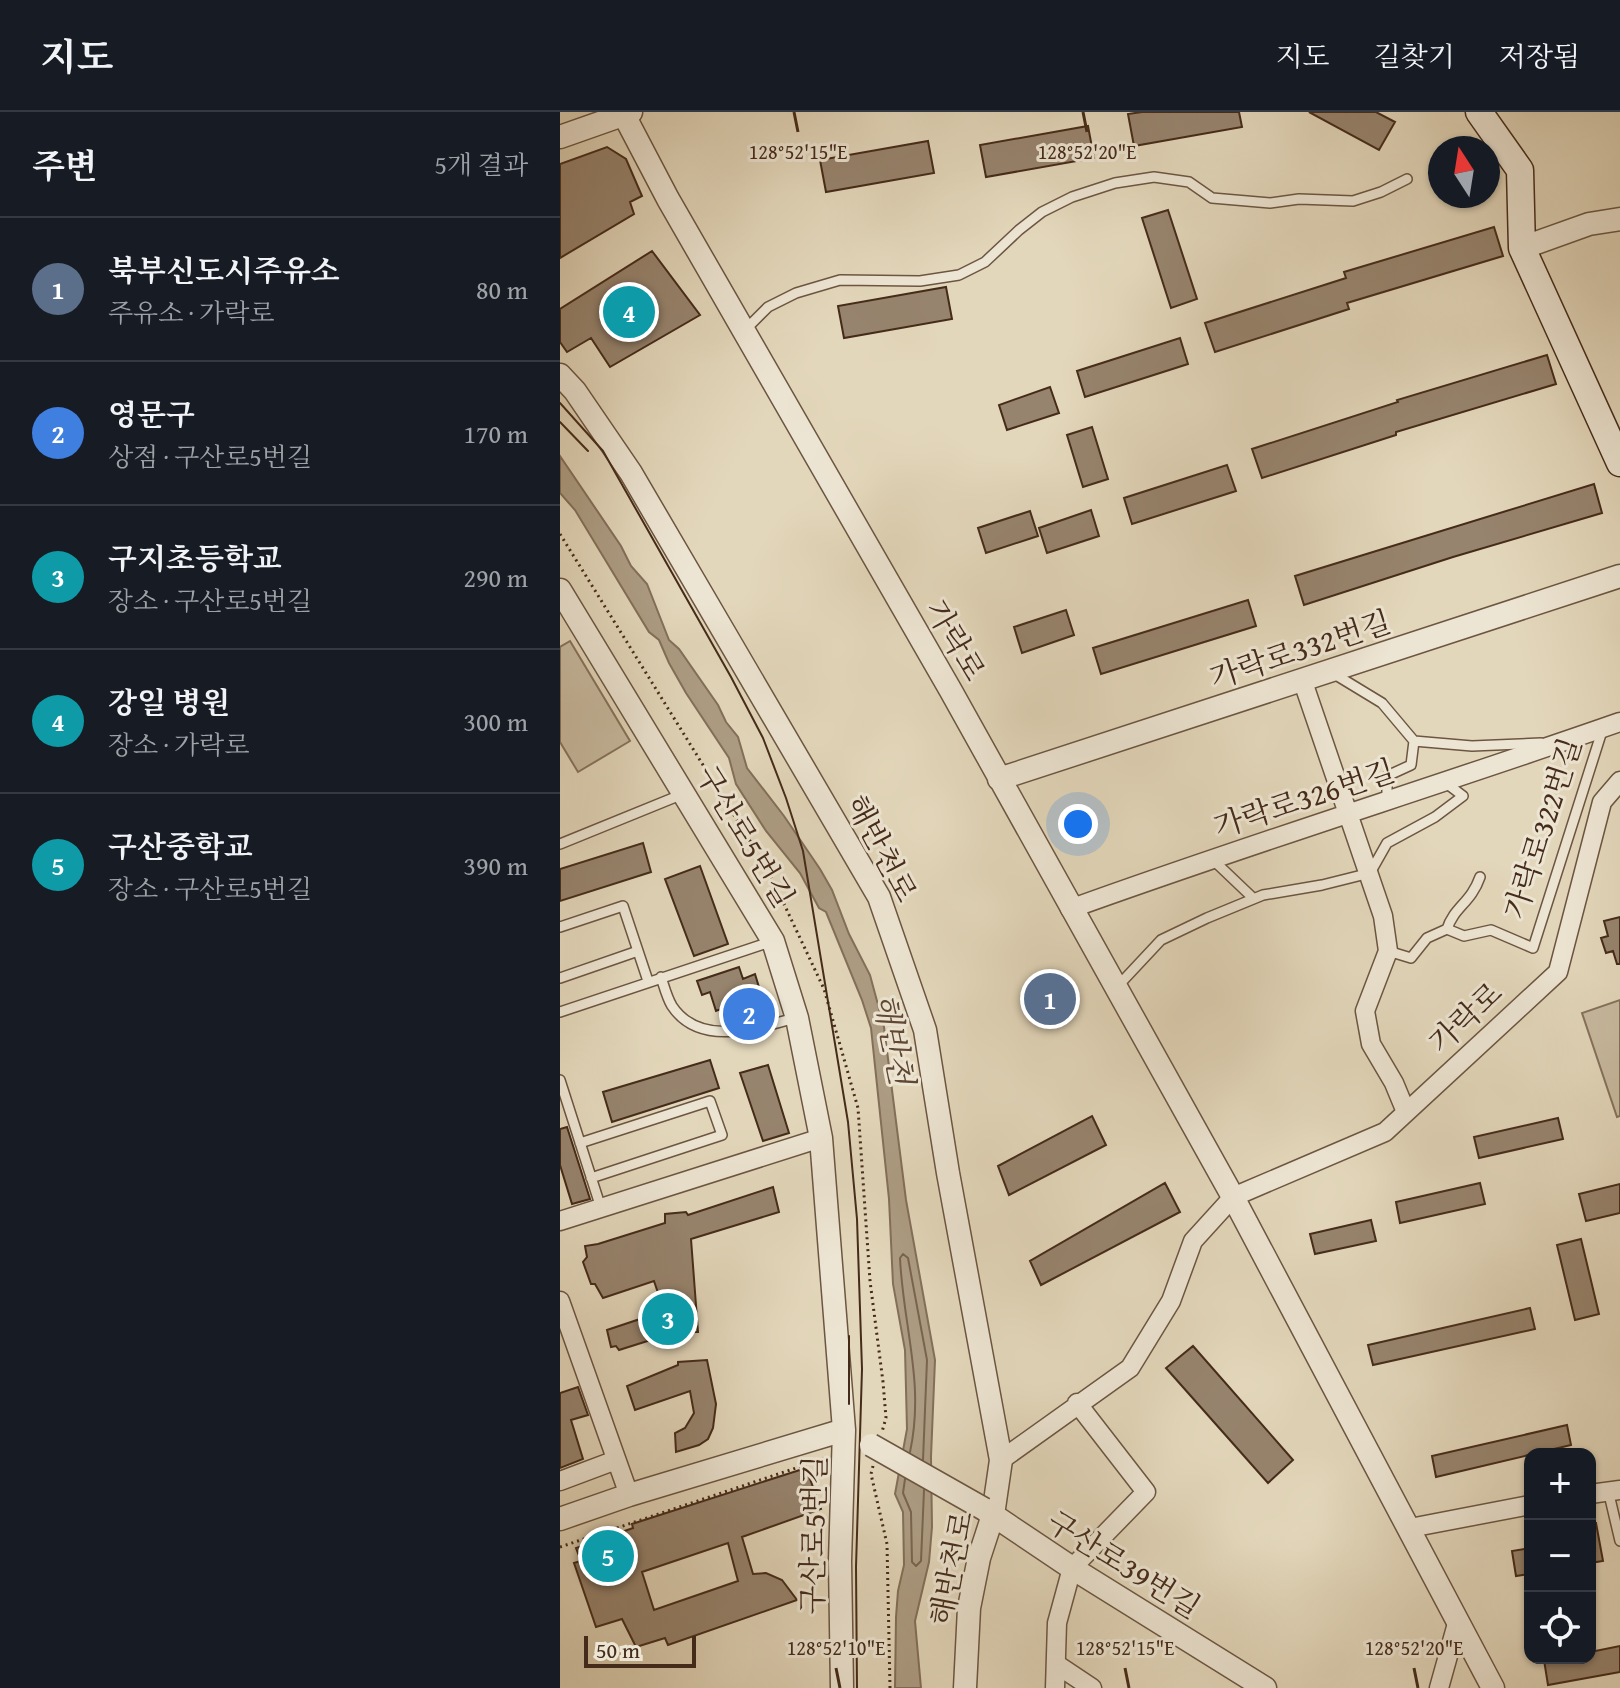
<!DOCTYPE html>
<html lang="ko">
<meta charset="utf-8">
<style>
:root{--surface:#171b24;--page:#242831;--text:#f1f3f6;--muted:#9ea1a6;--line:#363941;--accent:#c59692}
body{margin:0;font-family:"Gentium Book Plus","Noto Serif KR",serif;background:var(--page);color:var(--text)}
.controls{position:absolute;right:24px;bottom:24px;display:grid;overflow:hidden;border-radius:16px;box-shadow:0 2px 6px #0004}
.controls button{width:72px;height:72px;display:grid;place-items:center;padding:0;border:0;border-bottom:2px solid var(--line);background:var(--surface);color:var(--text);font:40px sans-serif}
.compass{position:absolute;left:868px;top:24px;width:72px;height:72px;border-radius:50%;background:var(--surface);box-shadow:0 2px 6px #0004;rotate:348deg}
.scale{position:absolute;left:24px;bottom:20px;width:112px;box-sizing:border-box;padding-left:8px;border:4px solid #452b1a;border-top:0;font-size:22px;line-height:28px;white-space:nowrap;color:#452b1a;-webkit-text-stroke:6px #ede5d3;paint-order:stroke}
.you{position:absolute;left:518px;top:712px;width:28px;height:28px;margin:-20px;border:6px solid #fff;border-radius:50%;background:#1a73e8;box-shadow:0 0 0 12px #1a73e833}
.badge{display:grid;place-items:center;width:52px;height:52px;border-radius:50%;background:var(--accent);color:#fff;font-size:26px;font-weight:700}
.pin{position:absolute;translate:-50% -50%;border:4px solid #fff;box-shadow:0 2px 8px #0006}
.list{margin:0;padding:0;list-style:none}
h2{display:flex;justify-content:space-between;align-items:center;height:104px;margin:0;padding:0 32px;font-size:34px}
h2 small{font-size:26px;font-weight:400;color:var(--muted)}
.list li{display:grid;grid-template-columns:52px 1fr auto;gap:24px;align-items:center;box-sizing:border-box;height:144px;padding:0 32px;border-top:2px solid var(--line)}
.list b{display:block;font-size:30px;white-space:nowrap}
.list p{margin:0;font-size:26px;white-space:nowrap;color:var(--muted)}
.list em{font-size:26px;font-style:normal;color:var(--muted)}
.icon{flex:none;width:44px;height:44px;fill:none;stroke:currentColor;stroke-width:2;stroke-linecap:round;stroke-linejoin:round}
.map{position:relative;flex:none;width:1060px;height:1576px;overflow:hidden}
header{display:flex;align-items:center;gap:48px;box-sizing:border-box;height:112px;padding:0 40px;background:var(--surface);border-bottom:2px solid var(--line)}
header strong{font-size:38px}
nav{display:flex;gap:44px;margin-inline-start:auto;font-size:28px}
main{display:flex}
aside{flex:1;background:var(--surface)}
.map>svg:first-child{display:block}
.green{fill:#c8baa0;stroke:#86725d;stroke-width:2}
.water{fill:#ad9d84;stroke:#836f5a;stroke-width:2}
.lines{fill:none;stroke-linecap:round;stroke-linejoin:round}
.shore{stroke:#79644f;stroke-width:2}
.building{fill:#97846e;stroke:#452b1a;stroke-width:2;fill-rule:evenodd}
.service-casing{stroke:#6c5642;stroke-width:12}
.minor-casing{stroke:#6c5642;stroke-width:21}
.tertiary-casing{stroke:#6c5642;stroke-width:25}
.secondary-casing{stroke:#452b1a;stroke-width:29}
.path{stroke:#452b1a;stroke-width:3;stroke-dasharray:2 4;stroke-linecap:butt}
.service{stroke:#ede5d3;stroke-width:9}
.minor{stroke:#ede5d3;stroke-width:18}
.tertiary{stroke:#ede5d3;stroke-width:22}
.secondary{stroke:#ede5d3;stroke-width:26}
.tram{stroke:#452b1a;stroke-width:2}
.tertiary-bridge-casing{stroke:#6c5642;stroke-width:25;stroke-linecap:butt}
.tertiary-bridge{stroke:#ede5d3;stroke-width:22}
.ticks{fill:none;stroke:#452b1a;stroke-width:3}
.labels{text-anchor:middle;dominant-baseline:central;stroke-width:6;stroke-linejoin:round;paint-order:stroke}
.street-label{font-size:30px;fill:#452b1a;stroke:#ede5d3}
.water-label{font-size:32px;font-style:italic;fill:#5f4834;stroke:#ede5d3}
.ticks-label{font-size:20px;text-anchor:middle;fill:#452b1a;stroke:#ede5d3;stroke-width:6;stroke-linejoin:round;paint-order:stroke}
</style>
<header>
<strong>지도</strong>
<nav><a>지도</a><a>길찾기</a><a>저장됨</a></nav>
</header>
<main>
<aside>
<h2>주변<small>5개 결과</small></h2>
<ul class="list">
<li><span class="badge" style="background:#5c6f8a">1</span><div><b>북부신도시주유소</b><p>주유소 · 가락로</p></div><em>80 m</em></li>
<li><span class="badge" style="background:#3f7fe0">2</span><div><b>영문구</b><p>상점 · 구산로5번길</p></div><em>170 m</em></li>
<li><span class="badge" style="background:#0f9aa8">3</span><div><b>구지초등학교</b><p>장소 · 구산로5번길</p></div><em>290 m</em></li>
<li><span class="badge" style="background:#0f9aa8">4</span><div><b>강일 병원</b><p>장소 · 가락로</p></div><em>300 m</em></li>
<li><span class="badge" style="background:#0f9aa8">5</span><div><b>구산중학교</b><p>장소 · 구산로5번길</p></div><em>390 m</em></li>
</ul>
</aside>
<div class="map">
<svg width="1060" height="1576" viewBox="0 0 1060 1576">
<rect width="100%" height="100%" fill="#e3d7bb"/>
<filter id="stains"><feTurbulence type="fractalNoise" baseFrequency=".0025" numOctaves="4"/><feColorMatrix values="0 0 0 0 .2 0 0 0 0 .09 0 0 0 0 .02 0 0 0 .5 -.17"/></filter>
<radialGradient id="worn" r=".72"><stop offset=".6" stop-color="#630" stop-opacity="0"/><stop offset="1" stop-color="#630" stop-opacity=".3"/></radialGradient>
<path class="green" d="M10,529l60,100 -52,31 -18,-30v-95z
M1060,888v116l-3,1 -35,-104z"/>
<path class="water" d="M0,344l61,90 10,20 16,18 22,56 10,9 39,56 8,17 12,15 9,31 37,48 36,53 12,21 17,44 21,41 14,52 22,173 29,160 -4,97 1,70 -3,35 -14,59 6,67h-26l1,-71 2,-26 6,-26 -1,-53 -8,-18 12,-65 -2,-79 -12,-66 -4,-85 -18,-171 -9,-28 -36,-88 -7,-4 -19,-35 -34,-42 -30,-47 -7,-26 -43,-65 -17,-30 -10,-23 -10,-8 -74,-122 -15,-17z"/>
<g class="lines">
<path class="shore" d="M350,1340c15,-69 -7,-126 -10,-194l3,-4 5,4 19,102 -4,100
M345,1367l-2,14 8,19 1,50 4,4 5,-5 3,-71"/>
</g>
<path class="building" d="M582,0h97l3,15 -108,19 -6,-32z
M749,0h67l19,10 -16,28z
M528,14l6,32 -108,19 -6,-32z
M368,29l6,32 -108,19 -6,-32z
M47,35l19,12 16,37 -12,6 4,12 -74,44v-94z
M608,98l29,89 -26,9 -29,-90z
M934,115l9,29 -156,47 2,6 -134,43 -10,-29 141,-45 -2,-6z
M92,139l48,64 -90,52 -19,-29 -24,14 -7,-10v-33z
M386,175l6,32 -108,19 -6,-32z
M620,226l8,26 -103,33 -8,-26z
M987,243l9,29 -160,48v3l-134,43 -10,-29 146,-47 -1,-2z
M490,275l9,26 -52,17 -8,-25z
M532,315l16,52 -25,8 -16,-52z
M667,353l9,26 -104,33 -8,-26z
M1034,372l8,29 -149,44 -149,48 -9,-29z
M531,398l8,26 -52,17 -8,-25z
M470,399l8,25 -52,17 -8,-25z
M688,488l8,26 -155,48 -8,-26z
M506,498l8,25 -52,18 -8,-26z
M83,731l8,29 -91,29v-32z
M140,754l28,78 -34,12 -29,-77z
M1060,805v47h-3l-4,-13 -7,2 -5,-15 7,-2 -4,-15z
M179,855l4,12 12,-5 13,43 -19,5 -2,-4 -11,3 -5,-16 -15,6 -6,-19 -8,3 -5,-14z
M150,948l9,28 -107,34 -9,-30z
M208,953l21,68 -26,8 -23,-68z
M532,1004l14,29 -97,50 -11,-29z
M998,1006l5,21 -84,19 -5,-21z
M7,1015l23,72 -18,5 -12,-39v-36z
M605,1071l15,29 -139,73 -11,-24z
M920,1071l5,21 -85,19 -4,-21z
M1060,1072v29l-34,8 -7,-27z
M213,1075l6,25 -88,27 7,93h-22l-57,18 -3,-4 -5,1 -4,-17 57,-19 -10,-30 -51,17 -8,-14h-4l-8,-22 4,-5 -2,-11 13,-2 67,-21v-9l21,-2 2,3z
M811,1108l5,21 -61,13 -5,-20z
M1021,1127l18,75 -24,6 -18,-75z
M970,1196l5,21 -162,36 -5,-20z
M633,1234l100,114 -25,23 -102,-115z
M147,1248l9,44 -3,24 -5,11 -9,6 -23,7 -1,-19 10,-5 9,-15 -4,-22 -55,19 -8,-24 51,-21v-3z
M18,1275l10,28 -17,5 12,39 -23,9v-75z
M1007,1313l4,20 -135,32 -4,-21z
M246,1356l15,41 -79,28 11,37 13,-1 16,7 15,20 -129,45 -3,-7 -29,9 -14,-28 -26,8 -22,-64 7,-2 -5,-13 57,-20 -1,-4zM168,1431l10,38 -84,29 -12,-38z
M1030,1411h6l7,38 -13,2z
M970,1436v26l-14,2 -4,-25z
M1060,1534v26l-72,13 -4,-25 46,-2v-6z"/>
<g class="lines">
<g class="service-casing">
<path id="service" d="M184,219l24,-24 28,-14 44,-13 80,1 39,-6 26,-13 34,-32 23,-18 30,-15 43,-14 39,-6 35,5 23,16 58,5 29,-4 54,2 28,-9 26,-13
M771,560l51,31 32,38 58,5 69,-3
M827,688v-24l24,-11 3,-24
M0,732l123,-50
M651,746l42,40
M0,815l63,-21 15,45 -78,27
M887,817c7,-22 24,-26 33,-52
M78,839l10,30
M828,839l23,7 16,-20 20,-9 17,7 27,-6 42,18 70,-220
M101,865c3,9 6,21 11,29 28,42 85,22 123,12
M557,875l44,-47 46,-22 56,-23 59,-10 48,-12 17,-30 48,-26 28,-21 -17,-13
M0,900l213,-71
M0,968l41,128
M20,1031l130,-42 12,34 -131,43
M1048,1378l12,51"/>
</g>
<g class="minor-casing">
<path id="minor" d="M742,567l81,237 5,35 -23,60 6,33 23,39 12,29
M510,797c182,-66 367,-123 550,-187
M0,1109l261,-83
M0,1189l69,194
M441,1348l129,-92 41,-67 22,-60 40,-44 152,-65 173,-160 44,-170 18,-21
M0,1369l56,-21
M1030,1382l30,-4
M850,1416l120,-23
M496,1552l36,24
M495,1576l2,-65 15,-55 74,-76 -69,-89
M879,1576l19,-68"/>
</g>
<g class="tertiary-casing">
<path id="tertiary" d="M64,3l44,84 283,492 282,506 260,491
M0,25l71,-25
M962,136l67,-24 31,-5
M0,263l15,16 56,82 248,424 46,133 23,143 53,287 -8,55 -14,43 -10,50 -4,80
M0,478l213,351 24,77 24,120 23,292 -4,131 2,127
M439,667l621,-203
M424,1397l88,59 193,120
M0,1407l69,-24 215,-65"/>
</g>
<g class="secondary-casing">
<path id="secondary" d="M919,0l41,58 2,78 98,215"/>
</g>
<path class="path" d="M0,422l208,336 56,119 34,119 12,173 13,101 3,36 -4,14
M313,1354l-2,8 16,70 3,144
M0,1435l266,-89"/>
<use href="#service" class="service"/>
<use href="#minor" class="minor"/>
<use href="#tertiary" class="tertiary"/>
<use href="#secondary" class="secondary"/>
<path class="tram" d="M0,291l43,48 128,226 32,61 23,60 17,53 45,271 9,97 5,150 -6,198 1,121
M0,310l28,29
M289,1292v-68"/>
<g class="tertiary-bridge-casing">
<path id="tertiary-bridge" d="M311,1333l113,64"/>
</g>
<use href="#tertiary-bridge" class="tertiary-bridge"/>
</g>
<path class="ticks" d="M234,0l4,20M523,0l4,20M276,1556l4,20M565,1556l4,20M854,1556l4,20"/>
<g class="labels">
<g class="street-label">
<text transform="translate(396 528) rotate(60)">가락로</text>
<text transform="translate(740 537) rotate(-18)">가락로332번길</text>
<text transform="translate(744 686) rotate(-18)">가락로326번길</text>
<text transform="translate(982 716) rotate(-72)">가락로322번길</text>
<text transform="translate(186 724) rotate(59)">구산로5번길</text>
<text transform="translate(322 736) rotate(62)">해반천로</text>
<text transform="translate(905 905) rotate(-43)">가락로</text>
<text transform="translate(253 1423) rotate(-89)">구산로5번길</text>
<text transform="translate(564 1452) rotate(32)">구산로39번길</text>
<text transform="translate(391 1456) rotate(-79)">해반천로</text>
</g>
<g class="water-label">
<text transform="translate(334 927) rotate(79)">해반천</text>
</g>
</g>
<g class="ticks-label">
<text x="238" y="47">128°52'15"E</text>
<text x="527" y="47">128°52'20"E</text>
<text x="276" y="1543">128°52'10"E</text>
<text x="565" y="1543">128°52'15"E</text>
<text x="854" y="1543">128°52'20"E</text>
</g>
<rect width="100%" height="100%" filter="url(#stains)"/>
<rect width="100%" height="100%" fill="url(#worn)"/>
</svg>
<div class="controls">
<button>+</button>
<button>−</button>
<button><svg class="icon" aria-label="locate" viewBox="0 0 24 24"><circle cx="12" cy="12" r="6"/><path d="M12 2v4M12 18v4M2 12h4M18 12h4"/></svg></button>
</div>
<svg class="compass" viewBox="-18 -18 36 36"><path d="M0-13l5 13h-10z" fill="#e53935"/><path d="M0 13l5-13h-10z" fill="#9ea1a6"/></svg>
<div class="scale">50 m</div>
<div class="you"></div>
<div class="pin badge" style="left:490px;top:887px;background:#5c6f8a">1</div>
<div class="pin badge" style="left:189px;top:902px;background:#3f7fe0">2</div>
<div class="pin badge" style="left:108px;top:1207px;background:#0f9aa8">3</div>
<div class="pin badge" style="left:69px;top:200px;background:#0f9aa8">4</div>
<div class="pin badge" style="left:48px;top:1444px;background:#0f9aa8">5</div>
</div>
</main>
